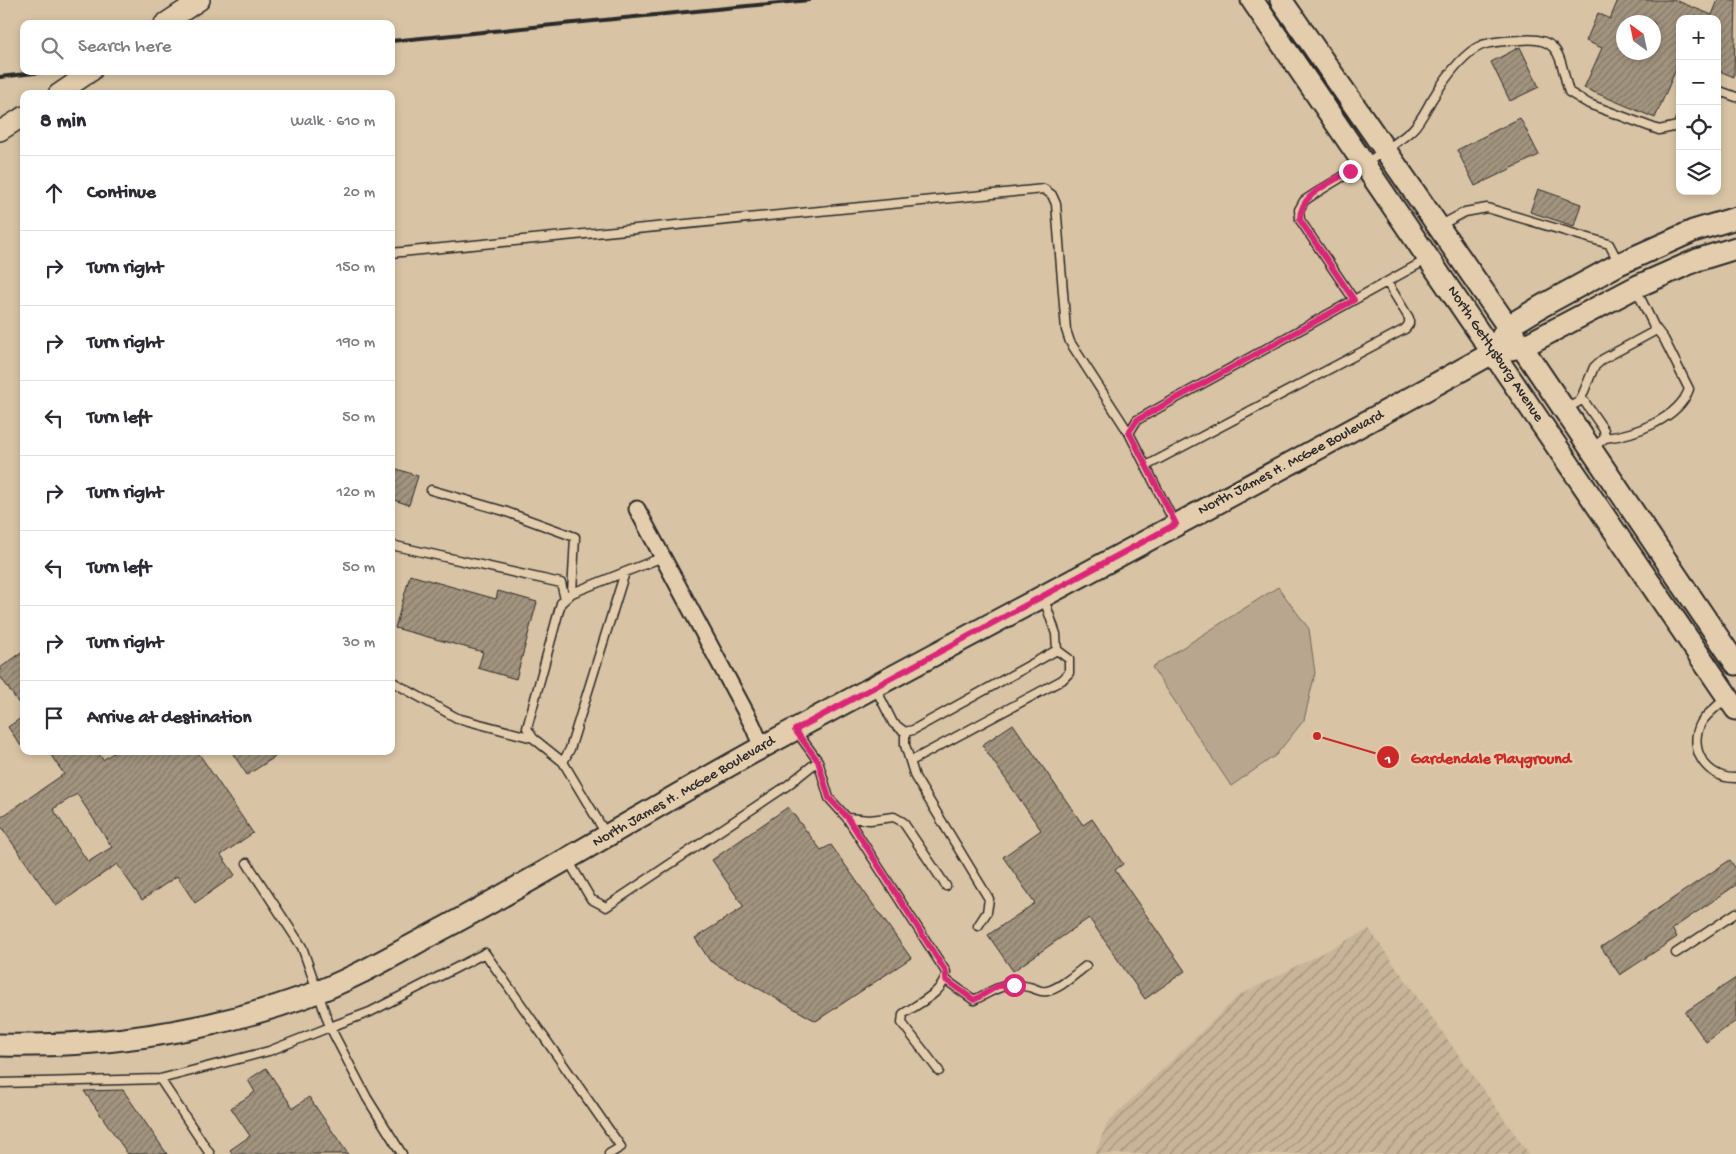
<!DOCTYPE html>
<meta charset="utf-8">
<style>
:root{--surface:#fff;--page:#f2f2f3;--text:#2b2b33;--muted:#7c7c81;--line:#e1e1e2}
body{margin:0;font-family:"Gochi Hand",sans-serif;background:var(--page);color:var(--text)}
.controls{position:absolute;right:15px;top:15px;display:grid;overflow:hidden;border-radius:10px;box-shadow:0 2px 8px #0003}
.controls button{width:45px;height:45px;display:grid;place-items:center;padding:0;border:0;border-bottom:1px solid var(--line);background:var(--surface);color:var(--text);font:25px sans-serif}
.compass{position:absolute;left:1616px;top:15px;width:45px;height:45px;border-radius:50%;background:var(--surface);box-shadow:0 2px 8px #0003;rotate:327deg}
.stop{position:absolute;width:15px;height:15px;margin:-11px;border:4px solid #db2777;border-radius:50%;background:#fff}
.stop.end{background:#db2777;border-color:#fff;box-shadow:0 1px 5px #0008}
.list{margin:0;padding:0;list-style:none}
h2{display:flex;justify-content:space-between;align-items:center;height:65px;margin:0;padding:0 20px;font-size:21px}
h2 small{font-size:16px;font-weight:400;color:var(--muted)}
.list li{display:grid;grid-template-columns:32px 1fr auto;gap:15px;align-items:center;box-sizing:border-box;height:75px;padding:0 20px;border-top:1px solid var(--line)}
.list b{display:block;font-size:19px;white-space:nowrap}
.list em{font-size:16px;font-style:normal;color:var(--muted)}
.icon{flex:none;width:28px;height:28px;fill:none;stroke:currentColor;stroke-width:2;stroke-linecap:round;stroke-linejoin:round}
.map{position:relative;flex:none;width:1736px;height:1154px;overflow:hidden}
.search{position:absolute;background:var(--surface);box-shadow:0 2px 8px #0003;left:20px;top:20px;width:375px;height:55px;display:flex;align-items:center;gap:12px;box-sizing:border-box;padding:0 18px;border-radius:10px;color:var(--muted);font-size:19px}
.panel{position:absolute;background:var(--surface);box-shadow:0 2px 8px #0003;left:20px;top:90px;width:375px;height:665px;border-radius:10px}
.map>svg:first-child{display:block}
.industrial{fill:url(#industrial-furrows)}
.grass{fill:#b8a78e;stroke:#72695c}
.building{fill:url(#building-hatch);stroke:#2b2b2b;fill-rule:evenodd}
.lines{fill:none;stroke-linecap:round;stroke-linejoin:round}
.service-casing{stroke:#2b2b2b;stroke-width:11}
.minor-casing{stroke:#2b2b2b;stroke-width:19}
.tertiary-casing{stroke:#2b2b2b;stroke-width:22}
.secondary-casing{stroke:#2b2b2b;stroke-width:25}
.service{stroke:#e3cdac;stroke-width:8}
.minor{stroke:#e3cdac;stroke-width:15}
.tertiary{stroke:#e3cdac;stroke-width:19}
.secondary{stroke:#e3cdac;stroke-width:21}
.rail{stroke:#2b2b2b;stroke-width:4}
.route{stroke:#db2777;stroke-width:6}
.labels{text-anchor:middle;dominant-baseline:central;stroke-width:5;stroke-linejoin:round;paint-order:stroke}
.street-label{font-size:15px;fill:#2b2b2b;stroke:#e3cdac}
.leader{fill:none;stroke:#cd2828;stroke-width:2}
.callout-dot{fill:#cd2828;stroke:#e3cdac;stroke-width:2}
.mark-label{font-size:15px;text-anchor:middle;font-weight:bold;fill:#fff}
.callout-label{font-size:16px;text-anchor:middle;font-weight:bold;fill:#cd2828;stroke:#e3cdac;stroke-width:5;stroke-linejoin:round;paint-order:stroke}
</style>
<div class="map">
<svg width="1736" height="1154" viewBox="0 0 1736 1154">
<defs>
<pattern id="industrial-furrows" width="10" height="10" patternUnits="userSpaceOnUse" patternTransform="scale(1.25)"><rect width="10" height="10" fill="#c8b599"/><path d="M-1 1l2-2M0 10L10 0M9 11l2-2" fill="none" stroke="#a3937d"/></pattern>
<pattern id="building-hatch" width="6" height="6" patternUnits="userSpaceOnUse" patternTransform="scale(1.25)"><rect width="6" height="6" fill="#a2947f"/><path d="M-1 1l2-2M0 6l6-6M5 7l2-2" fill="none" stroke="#847968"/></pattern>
</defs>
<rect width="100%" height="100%" fill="#d8c3a4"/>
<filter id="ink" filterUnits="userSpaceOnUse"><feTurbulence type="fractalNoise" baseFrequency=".02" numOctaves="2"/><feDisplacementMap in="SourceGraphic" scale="10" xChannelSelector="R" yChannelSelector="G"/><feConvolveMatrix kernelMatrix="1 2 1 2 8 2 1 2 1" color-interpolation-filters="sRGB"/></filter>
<g filter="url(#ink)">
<path class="industrial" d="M1369,929l160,225h-434l12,-31 131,-127z"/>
<path class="grass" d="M1278,587l31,42 6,44 -11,47 -28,35 -45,31 -79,-119z"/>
<path class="building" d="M1618,0h57l37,15 6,-15h18l-2,77 -17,-7v-51h-37v41l-25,58 -71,-30 18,-40 -16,-7 12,-28 12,6zM1624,22h30v30h-30z
M1520,47l19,40 -29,14 -19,-39z
M1520,118l19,37 -64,31 -18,-36z
M1538,189l43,15 -7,22 -44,-14z
M391,467l27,9 -9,29 -18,-6z
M410,575l86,24 2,-8 39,11 -21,77 -38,-11 5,-16 -88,-24z
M24,651v60l-24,-35v-8z
M24,716v28l-3,2 -13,-19z
M1013,724l70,101 9,-6 31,45 -8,6 70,101 -40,28 -56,-81 -76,53 -25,-36 47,-32 -32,-46 38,-27 -59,-85z
M48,751h49l6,9 13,-9h81l56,82 -32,22 14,20 -40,28 -18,-27 -35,24 -25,-36 -61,42 -56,-81v-7l64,-44zM77,794l35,53 -24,15 -35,-53z
M231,751h40l4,6 -28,18z
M788,807l33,43 10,-5 80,113 -95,63 -106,-60 -15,-23 49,-31 -32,-47z
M1730,860l6,9v16l-64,44 5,8 -57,38 -19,-28z
M1736,978v43l-30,21 -21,-30z
M266,1068l27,40 16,-11 39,57h-115l-3,-4 20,-14 -19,-28 24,-16 -7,-12z
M123,1090l44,64h-39l-44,-63z"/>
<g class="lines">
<g class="service-casing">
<path id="service" d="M1717,90l19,7
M1439,226l26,-14 22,-4 122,36 10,19
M391,253l653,-64 8,6 4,9 10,126 4,12 59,91
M1354,300l-54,-80 -1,-10 5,-9c36,-25 76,-43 108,-71 8,-8 14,-20 19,-29 11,-18 31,-48 51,-56 12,-4 25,-4 38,-5 43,-5 39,21 49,52l20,12 70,26 19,-4 2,-6
M1580,401l14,-34 9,-8 50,-27 1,-6 -18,-37
M1566,409l14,-8h4l20,29 1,8 -14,11
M1605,438c28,-3 74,-19 84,-49l-25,-50 -10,-13
M1146,466l259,-137 4,-5v-6l-22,-36
M431,490l73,21 71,26 -3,56
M1175,524l-46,-91 8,-13 291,-161
M391,545l170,38 4,16
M1044,599l12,35 1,16
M391,681l66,37 76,20
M876,689l17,34 12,9 8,-2 144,-80
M1726,698c-8,8 -19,15 -25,25 -14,26 6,56 35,55
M796,731l22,30 11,37 18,20 99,154c0,20 -29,32 -43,42l-1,9 37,48
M905,732v13l10,32 74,122 -2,13 -9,14
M911,761l151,-81 7,-7v-14l-12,-9
M563,762l7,-13 55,-177
M847,818l23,2 24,-3 9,5 43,64
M606,834l-43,-72 -30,-24 -6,-10 34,-125 11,-10 91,-36
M568,860l23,39 15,8 182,-122 30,-24
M1676,953l60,-40
M946,980l28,20c21,-10 30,-19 55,-13 7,1 11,6 18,4 14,-3 28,-17 39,-25
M160,1079l50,75
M0,1083l160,-4 109,-28 61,-24 -28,-80 -55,-84
M402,1154l-35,-56 -37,-71 40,-15 115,-59 136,194 -12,7"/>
</g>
<g class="minor-casing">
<path id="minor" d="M637,509l115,215 10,23"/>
</g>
<g class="tertiary-casing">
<path id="tertiary" d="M164,24l36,-24
M58,94l34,-23
M0,131l24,-15"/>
</g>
<g class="secondary-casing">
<path id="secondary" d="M1252,0l484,709
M1281,0l241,347 214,317
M1501,339l6,-12 35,-21 77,-42 74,-33 43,-13
M0,1045c103,2 206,-13 304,-48 49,-17 96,-46 142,-70 108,-58 212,-123 320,-182 242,-131 487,-259 728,-393l28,-5 116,-61 59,-26 39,-12"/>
</g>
<use href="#service" class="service"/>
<use href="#minor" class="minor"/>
<use href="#tertiary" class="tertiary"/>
<use href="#secondary" class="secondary"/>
<path class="rail" d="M391,41l418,-41
M0,77l51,-6"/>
</g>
</g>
<g class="lines" filter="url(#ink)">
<path class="route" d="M1014,985l-16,1 -24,14 -28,-20v-8l-98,-154 -19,-20 -11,-37 -23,-31 381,-206 -47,-92 8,-12 217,-120 -54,-80c-1,-26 31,-37 50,-49"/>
</g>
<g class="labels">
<g class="street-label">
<text transform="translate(1495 354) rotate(56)">North Gettysburg Avenue</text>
<text transform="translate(1291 463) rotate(-28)">North James H. McGee Boulevard</text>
<text transform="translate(684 792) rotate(-30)">North James H. McGee Boulevard</text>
</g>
</g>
<path class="leader" d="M1317 736L1388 757"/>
<g class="callout-dot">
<circle cx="1317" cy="736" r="5"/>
<circle cx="1388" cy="757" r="12"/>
</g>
<g class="mark-label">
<text x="1388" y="763">1</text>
</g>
<g class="callout-label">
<text x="1491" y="763">Gardendale Playground</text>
</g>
</svg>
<div class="controls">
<button>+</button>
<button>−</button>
<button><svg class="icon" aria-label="locate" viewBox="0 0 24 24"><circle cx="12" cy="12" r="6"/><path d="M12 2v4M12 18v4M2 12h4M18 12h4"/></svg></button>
<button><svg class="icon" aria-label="layers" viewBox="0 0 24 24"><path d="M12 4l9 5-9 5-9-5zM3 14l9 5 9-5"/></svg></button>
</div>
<svg class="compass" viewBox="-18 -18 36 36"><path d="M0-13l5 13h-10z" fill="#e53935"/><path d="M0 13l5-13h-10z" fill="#7c7c81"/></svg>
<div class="stop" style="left:1014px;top:985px"></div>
<div class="stop end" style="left:1350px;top:171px"></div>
<div class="search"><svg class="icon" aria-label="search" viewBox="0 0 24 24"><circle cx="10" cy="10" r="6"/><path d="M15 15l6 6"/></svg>Search here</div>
<section class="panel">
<h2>8 min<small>Walk · 610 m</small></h2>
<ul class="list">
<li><svg class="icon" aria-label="ahead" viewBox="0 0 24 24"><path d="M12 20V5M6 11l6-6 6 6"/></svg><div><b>Continue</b></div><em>20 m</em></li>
<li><svg class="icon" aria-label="right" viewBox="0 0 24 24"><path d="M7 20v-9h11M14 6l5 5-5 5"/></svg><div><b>Turn right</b></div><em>150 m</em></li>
<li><svg class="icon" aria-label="right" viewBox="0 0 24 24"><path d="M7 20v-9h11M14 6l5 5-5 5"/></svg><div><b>Turn right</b></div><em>190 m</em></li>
<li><svg class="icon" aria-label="left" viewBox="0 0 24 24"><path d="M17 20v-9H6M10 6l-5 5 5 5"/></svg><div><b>Turn left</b></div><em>50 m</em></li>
<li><svg class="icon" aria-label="right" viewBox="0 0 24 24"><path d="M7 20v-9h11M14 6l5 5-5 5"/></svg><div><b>Turn right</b></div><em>120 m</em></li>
<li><svg class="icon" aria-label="left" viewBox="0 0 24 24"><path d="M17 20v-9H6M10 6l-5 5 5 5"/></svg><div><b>Turn left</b></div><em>50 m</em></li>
<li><svg class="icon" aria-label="right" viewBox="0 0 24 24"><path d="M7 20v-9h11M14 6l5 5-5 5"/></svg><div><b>Turn right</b></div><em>30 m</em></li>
<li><svg class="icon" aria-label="arrive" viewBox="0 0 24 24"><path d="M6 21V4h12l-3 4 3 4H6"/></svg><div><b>Arrive at destination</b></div></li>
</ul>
</section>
</div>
